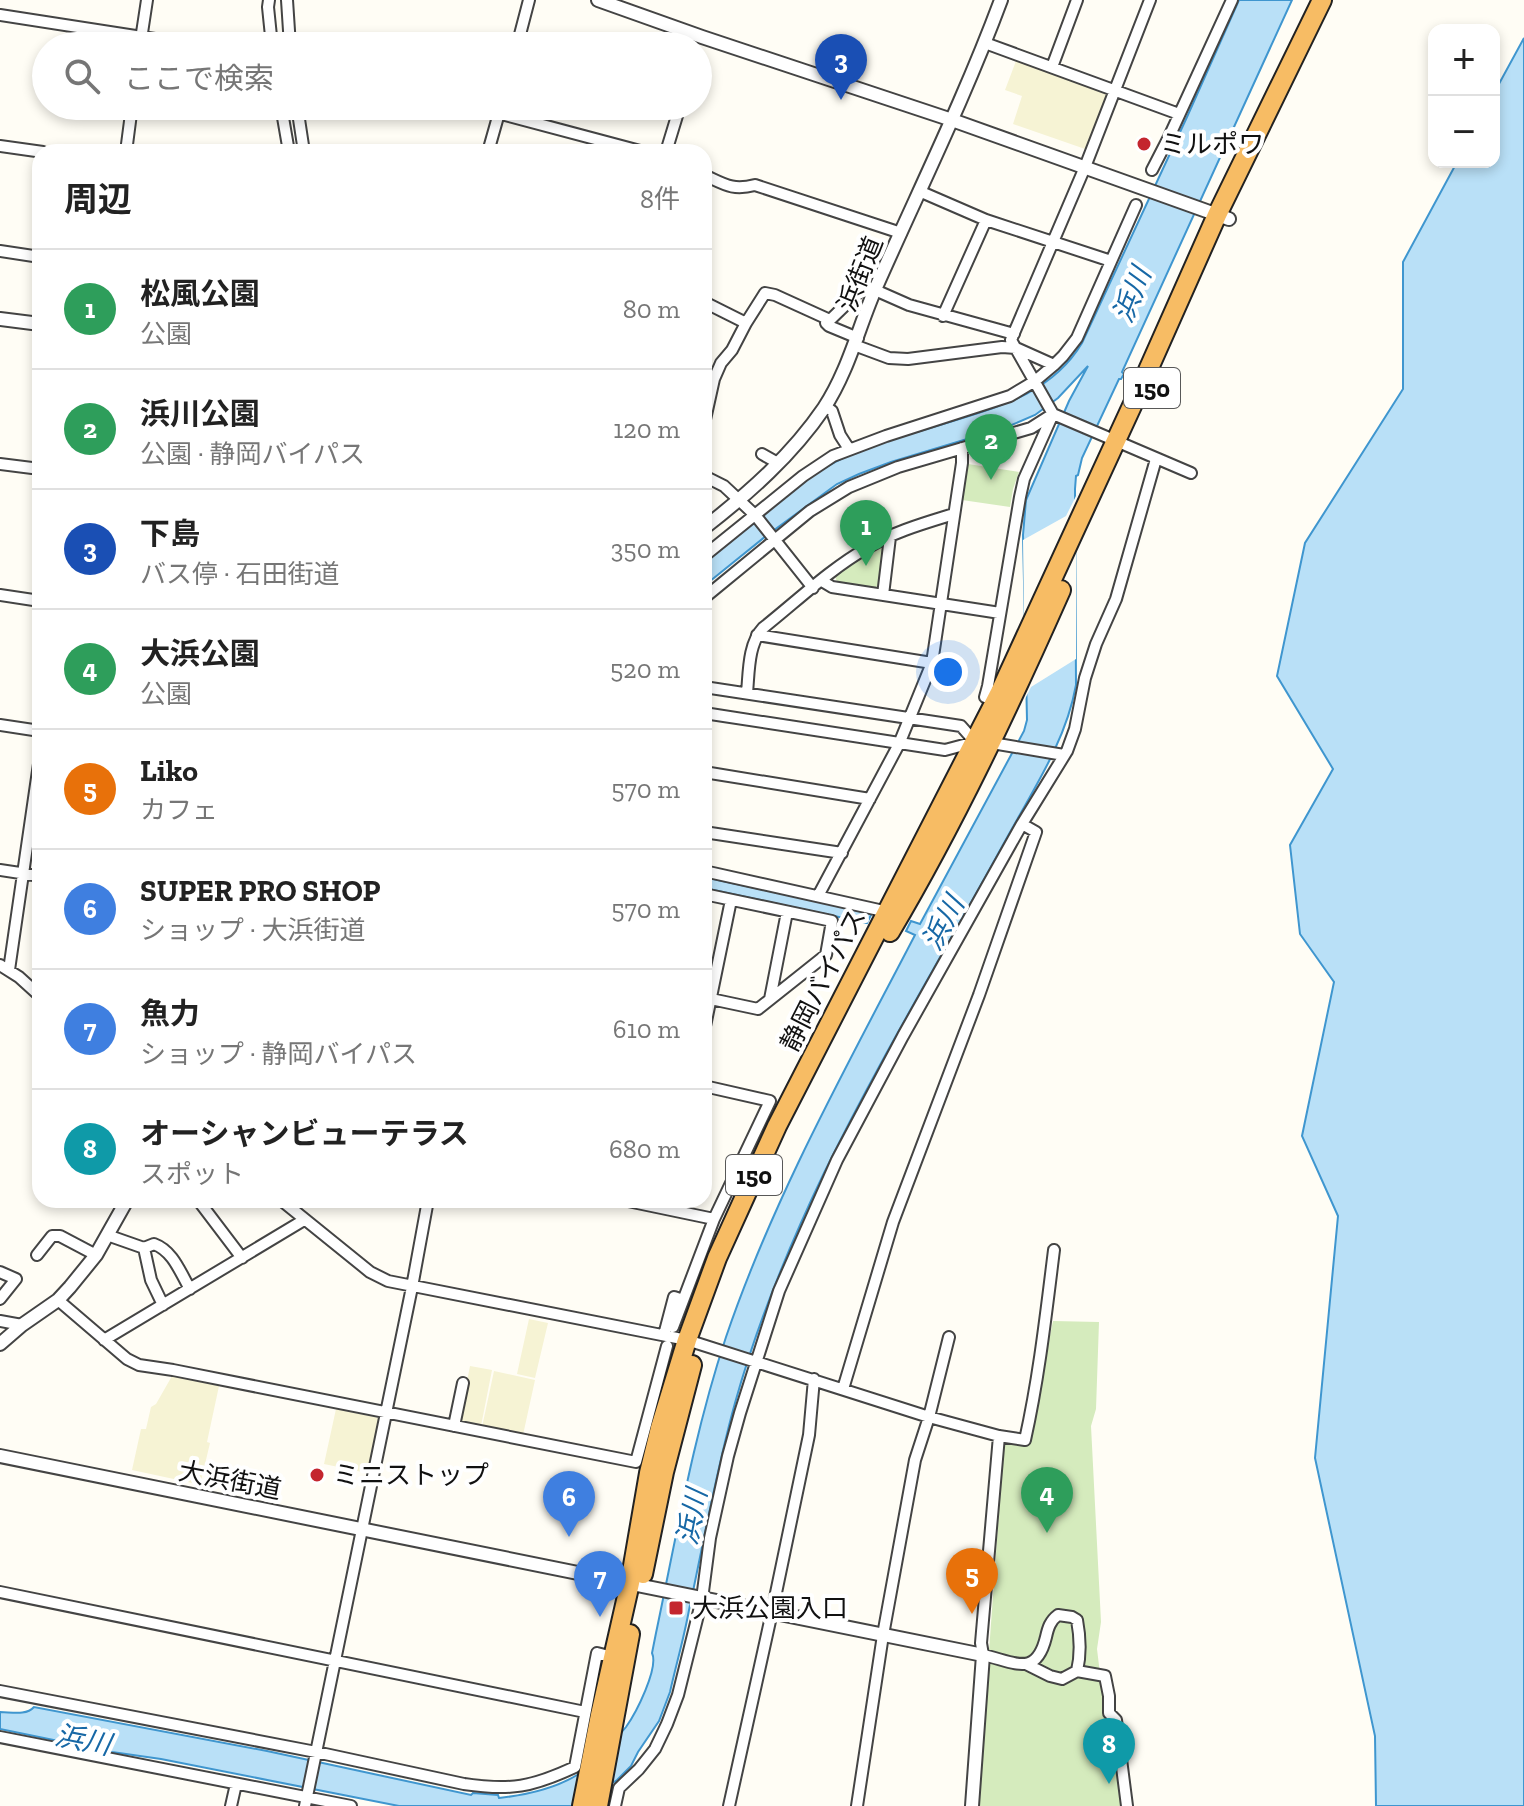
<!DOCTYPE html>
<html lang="ja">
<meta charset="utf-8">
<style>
:root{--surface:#fff;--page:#f2f2f2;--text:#222;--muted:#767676;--line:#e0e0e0;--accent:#0f766e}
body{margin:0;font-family:"Zilla Slab","Noto Sans JP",serif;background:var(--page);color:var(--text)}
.controls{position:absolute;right:24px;top:24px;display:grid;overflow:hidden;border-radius:16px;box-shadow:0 4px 12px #0003}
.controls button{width:72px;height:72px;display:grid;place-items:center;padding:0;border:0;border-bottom:2px solid var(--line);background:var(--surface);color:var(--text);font:40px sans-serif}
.you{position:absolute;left:948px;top:672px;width:28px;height:28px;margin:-20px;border:6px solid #fff;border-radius:50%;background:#1a73e8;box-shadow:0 0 0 12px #1a73e833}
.badge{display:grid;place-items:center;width:52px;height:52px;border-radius:50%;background:var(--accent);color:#fff;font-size:26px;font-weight:700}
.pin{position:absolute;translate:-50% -66px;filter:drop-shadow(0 2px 4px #0008)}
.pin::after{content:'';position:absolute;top:42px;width:28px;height:24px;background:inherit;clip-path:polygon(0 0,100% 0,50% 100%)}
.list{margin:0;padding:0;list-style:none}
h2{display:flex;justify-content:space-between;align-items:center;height:104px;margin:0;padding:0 32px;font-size:34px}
h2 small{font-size:26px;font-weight:400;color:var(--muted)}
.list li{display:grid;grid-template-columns:52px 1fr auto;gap:24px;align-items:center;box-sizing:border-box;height:120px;padding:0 32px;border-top:2px solid var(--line)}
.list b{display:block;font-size:30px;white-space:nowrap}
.list p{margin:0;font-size:26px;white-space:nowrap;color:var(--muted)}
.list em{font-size:26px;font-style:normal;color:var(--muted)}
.icon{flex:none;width:44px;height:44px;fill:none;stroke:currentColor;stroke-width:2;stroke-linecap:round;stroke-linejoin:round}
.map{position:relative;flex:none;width:1524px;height:1806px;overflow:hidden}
.search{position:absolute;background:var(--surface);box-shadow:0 4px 12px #0003;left:32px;top:32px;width:680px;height:88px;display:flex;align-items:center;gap:20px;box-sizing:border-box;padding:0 28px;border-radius:44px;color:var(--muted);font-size:30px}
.panel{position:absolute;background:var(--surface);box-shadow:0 4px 12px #0003;left:32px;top:144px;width:680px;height:1064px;border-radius:24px}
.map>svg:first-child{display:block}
.farmland{fill:#f6f3d4}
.green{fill:#d5ebbd}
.water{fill:#b9e0f7;stroke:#3f96cf;stroke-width:2}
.pier{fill:#fffdf5}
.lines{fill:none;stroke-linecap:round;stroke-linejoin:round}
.minor-casing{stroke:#444;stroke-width:14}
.tertiary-casing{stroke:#444;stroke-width:16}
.trunk-casing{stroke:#222;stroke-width:22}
.minor{stroke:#fff;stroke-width:10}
.tertiary{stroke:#fff;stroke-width:12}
.trunk{stroke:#f7bc64;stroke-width:18}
.poi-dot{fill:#c4262e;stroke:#fff;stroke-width:3}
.labels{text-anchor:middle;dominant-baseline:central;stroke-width:8;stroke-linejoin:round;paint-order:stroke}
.shield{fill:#fff;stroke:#585858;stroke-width:2}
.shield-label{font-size:24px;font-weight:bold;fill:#111}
.poi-label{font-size:26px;fill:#111;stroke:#fff;text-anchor:start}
.street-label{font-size:26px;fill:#111;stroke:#fff}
.water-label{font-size:28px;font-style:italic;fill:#1768a6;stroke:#fff}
</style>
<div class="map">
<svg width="1524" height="1806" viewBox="0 0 1524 1806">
<rect width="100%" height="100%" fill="#fffdf5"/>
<path class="farmland" d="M1016,61l92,33 -20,56 -75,-26 9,-28 -17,-6z
M529,1319l19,4 -13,55 -18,-4z
M470,1366l22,4 -11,56 -22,-5z
M494,1371l41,9 -12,55 -41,-8z
M172,1376l47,10 -12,56 3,1 -9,38 -3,-1 -1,4 -65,-14 9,-41h5l5,-22 5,-3z
M336,1409l43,9 -12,55 -43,-9z"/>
<path class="green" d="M968,464l51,8 -6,17 -3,18 -48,-7z
M880,546l5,5 -4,31 -6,6 -38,-6 -2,-6 27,-20z
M1053,1321l46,1 -3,87 -5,17 10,196 -4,27 8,66 8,8 11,83h-146l26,-365 23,4z"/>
<path class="water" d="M1239,0h53l-170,372 2,2 -3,5h-2l-37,79 -4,17 -2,1 -1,13 1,196c-10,57 -45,108 -72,158 -60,110 -125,217 -180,330 -35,73 -67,151 -89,230 -19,68 -31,138 -46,207 -5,28 -13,55 -19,82l-11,29 -21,31 -7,14 -14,14 -41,26h-177l-238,-47 -49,-7 -112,-23v-17c11,0 26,4 34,-5l233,44 204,44 2,-2 25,2 1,3c27,-3 55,-9 78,-23 10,-7 41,-38 49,-48 10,-14 33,-59 26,-74l4,-20c21,-100 38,-200 70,-296 48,-141 121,-271 189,-402l-9,-4 5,-10 9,3 104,-193 3,-11 -4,-185 3,-35 43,-99 19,-35 -30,32 -23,17 -28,12 -116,35 -32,12 -22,10 -71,52 -62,50v-25c40,-32 87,-76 131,-99 38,-19 80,-29 121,-42 49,-15 98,-30 126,-77l105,-226z
M1524,38v1768h-148l-1,-70 -60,-278 23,-242 -36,-80 32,-154 -34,-48 -10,-89 43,-76 -56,-93 28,-133 98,-154v-127l54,-100h37v-69z
M704,877l168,36 -5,10 -163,-35z"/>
<path class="pier" d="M1076,496v163l-45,28 -6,12 -2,-159 43,-24z"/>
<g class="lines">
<g class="minor-casing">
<path id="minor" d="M269,0l-1,7 4,39
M287,0l3,46
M0,15l200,31
M985,43l194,71
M140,46l7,-46
M517,46l12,-46
M1052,67l25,-67
M281,106l8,46
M297,106l7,46
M471,106l173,46
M0,146l43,6
M126,152l6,-46
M488,152l13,-46
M666,152l14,-46
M1152,170l17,-33 63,-137
M704,175c20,9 28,16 51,10l146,48
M919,191l67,29 125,41
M0,251l40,6
M704,302l42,21
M943,316l43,-96
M830,320l31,-30h14l34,15 105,29
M854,345l35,13 19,1 94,-12 14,1 38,17
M825,406l7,5 8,24 9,14
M704,424l10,-45 7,-16 11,-13 14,-27 19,-30 10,2 55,25 -4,3 3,3 29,12
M762,454l16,9
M0,464l40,5
M704,476l20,10 31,29 58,73
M704,556l99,-80 30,-20 53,-20 124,-40 25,-15 19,-16 9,-9 14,-18 59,-133
M822,581l10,6 168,26
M0,595l40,6
M883,595l7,-58
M704,598l106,-87 39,-24 49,-20 133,-39 22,-14 -42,-74 74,-173 65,-167
M757,635l175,28
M704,687l257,39 14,16
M747,693c2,-21 1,-49 16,-65 34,-27 67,-59 104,-80 26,-16 58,-25 87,-34
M985,697l3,-11 32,-189 4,-18 29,-65 138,59
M704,713l241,37 30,-8 17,1 72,12
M0,725l40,6
M704,772l166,27
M704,832l138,21
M0,870l40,6
M704,871l184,41
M704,894l128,27 -6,34 -68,54 -47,-10
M818,896l81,-152 33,-81 30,-200v-15
M0,965l19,12 21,19
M9,970l31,-213
M770,999l17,-87
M704,1031l27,-131
M198,1200l44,58
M281,1200l89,72 18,9 299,59 242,77 70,19 26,4c14,-63 21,-126 29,-190
M623,1200l91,19
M107,1235l37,13 7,32 12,25
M144,1248l10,-4c19,7 26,28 36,45
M37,1255l15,-19h8l36,19
M0,1272l16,7 -16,20
M58,1300l69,59 12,6 34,5 463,92 31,-116
M0,1321l22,4
M673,1327l41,-108 56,-118 -66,-15
M664,1335l10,-38 9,3
M104,1340l200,-120
M843,1389l50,-167 86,-227 57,-163 -14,-8
M454,1426l9,-43
M999,1436l-18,207 2,12c32,7 53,23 63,-18 2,-9 4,-16 12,-22l14,2 5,3c3,16 4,34 0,51l-15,8 -12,-3 -24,-12
M0,1592l585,120
M1077,1671l28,5 4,20v17l7,7 11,86
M0,1691l316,61 148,32c47,7 68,3 111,-17l22,-114 16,4
M0,1737l351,69
M231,1806l5,-22
M305,1806l107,-519 16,-87
M615,1806l4,-18 20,-19 16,-20 12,-25 11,-29 24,-96 8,-61 18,-82 12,-43 39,-122 58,-131 66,-124 119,-212 45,-73 8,-22 10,-51 11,-34 20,-45 40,-140
M729,1806l43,-194 37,-177 5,-56
M857,1806l26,-171 32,-175 14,-43 20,-80"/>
</g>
<g class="tertiary-casing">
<path id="tertiary" d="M598,0l104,37 250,83 277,99
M0,319l40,5
M704,528c45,-35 88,-73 120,-120 25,-38 35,-83 53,-123 42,-95 88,-188 124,-285
M0,1344l22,-19 36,-25 12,-13 26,-32 31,-55
M0,1456l983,199 -11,151"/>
</g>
<g class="trunk-casing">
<path id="trunk" d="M890,932c65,-110 119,-225 171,-342
M643,1574l21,-102 28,-107
M582,1806l18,-91 30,-132 19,-110 11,-45 27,-88 30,-82 60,-132 224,-436 136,-295 80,-180 105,-215
M598,1806l32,-172"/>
</g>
<use href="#minor" class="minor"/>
<use href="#tertiary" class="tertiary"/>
<use href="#trunk" class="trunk"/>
</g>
<g class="poi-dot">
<circle cx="1144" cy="144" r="8"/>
<circle cx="317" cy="1475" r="8"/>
<rect x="668" y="1600" width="16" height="16" rx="4"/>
</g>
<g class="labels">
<g class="shield">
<rect x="1124" y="368" width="56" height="40" rx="6"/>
<rect x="726" y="1155" width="56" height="40" rx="6"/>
</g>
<g class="shield-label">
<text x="1152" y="388">150</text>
<text x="754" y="1175">150</text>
</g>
<g class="poi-label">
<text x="1160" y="144">ミルポワ</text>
<text x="333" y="1475">ミニストップ</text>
<text x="692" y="1608">大浜公園入口</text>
</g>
<g class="street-label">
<text transform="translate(860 274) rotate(-68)">浜街道</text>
<text transform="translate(823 980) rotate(-63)">静岡バイパス</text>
<text transform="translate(230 1480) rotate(11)">大浜街道</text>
</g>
<g class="water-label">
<text transform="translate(1132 295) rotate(-68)">浜川</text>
<text transform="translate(943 923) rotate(-62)">浜川</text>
<text transform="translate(692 1517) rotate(-79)">浜川</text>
<text transform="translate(83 1740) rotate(11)">浜川</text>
</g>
</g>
</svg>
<div class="controls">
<button>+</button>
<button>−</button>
</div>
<div class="you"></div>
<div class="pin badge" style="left:866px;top:566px;background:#2e9e5b">1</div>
<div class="pin badge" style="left:991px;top:480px;background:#2e9e5b">2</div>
<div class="pin badge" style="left:841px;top:100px;background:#1a4fb4">3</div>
<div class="pin badge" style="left:1047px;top:1533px;background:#2e9e5b">4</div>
<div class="pin badge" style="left:972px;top:1614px;background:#e8710a">5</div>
<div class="pin badge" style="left:569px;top:1537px;background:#3f7fe0">6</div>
<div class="pin badge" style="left:600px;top:1617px;background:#3f7fe0">7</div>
<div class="pin badge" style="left:1109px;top:1784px;background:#0f9aa8">8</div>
<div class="search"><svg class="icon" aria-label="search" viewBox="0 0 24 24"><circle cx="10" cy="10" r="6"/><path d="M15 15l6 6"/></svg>ここで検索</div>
<section class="panel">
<h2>周辺<small>8件</small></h2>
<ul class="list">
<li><span class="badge" style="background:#2e9e5b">1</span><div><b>松風公園</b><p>公園</p></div><em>80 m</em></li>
<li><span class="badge" style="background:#2e9e5b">2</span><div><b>浜川公園</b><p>公園 · 静岡バイパス</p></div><em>120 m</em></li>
<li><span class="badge" style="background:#1a4fb4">3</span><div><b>下島</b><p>バス停 · 石田街道</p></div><em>350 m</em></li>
<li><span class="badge" style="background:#2e9e5b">4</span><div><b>大浜公園</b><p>公園</p></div><em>520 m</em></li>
<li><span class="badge" style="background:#e8710a">5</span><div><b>Liko</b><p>カフェ</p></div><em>570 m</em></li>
<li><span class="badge" style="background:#3f7fe0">6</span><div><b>SUPER PRO SHOP</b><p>ショップ · 大浜街道</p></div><em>570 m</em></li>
<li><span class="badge" style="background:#3f7fe0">7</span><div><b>魚力</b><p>ショップ · 静岡バイパス</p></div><em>610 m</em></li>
<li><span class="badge" style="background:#0f9aa8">8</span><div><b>オーシャンビューテラス</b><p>スポット</p></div><em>680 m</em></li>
</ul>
</section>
</div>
